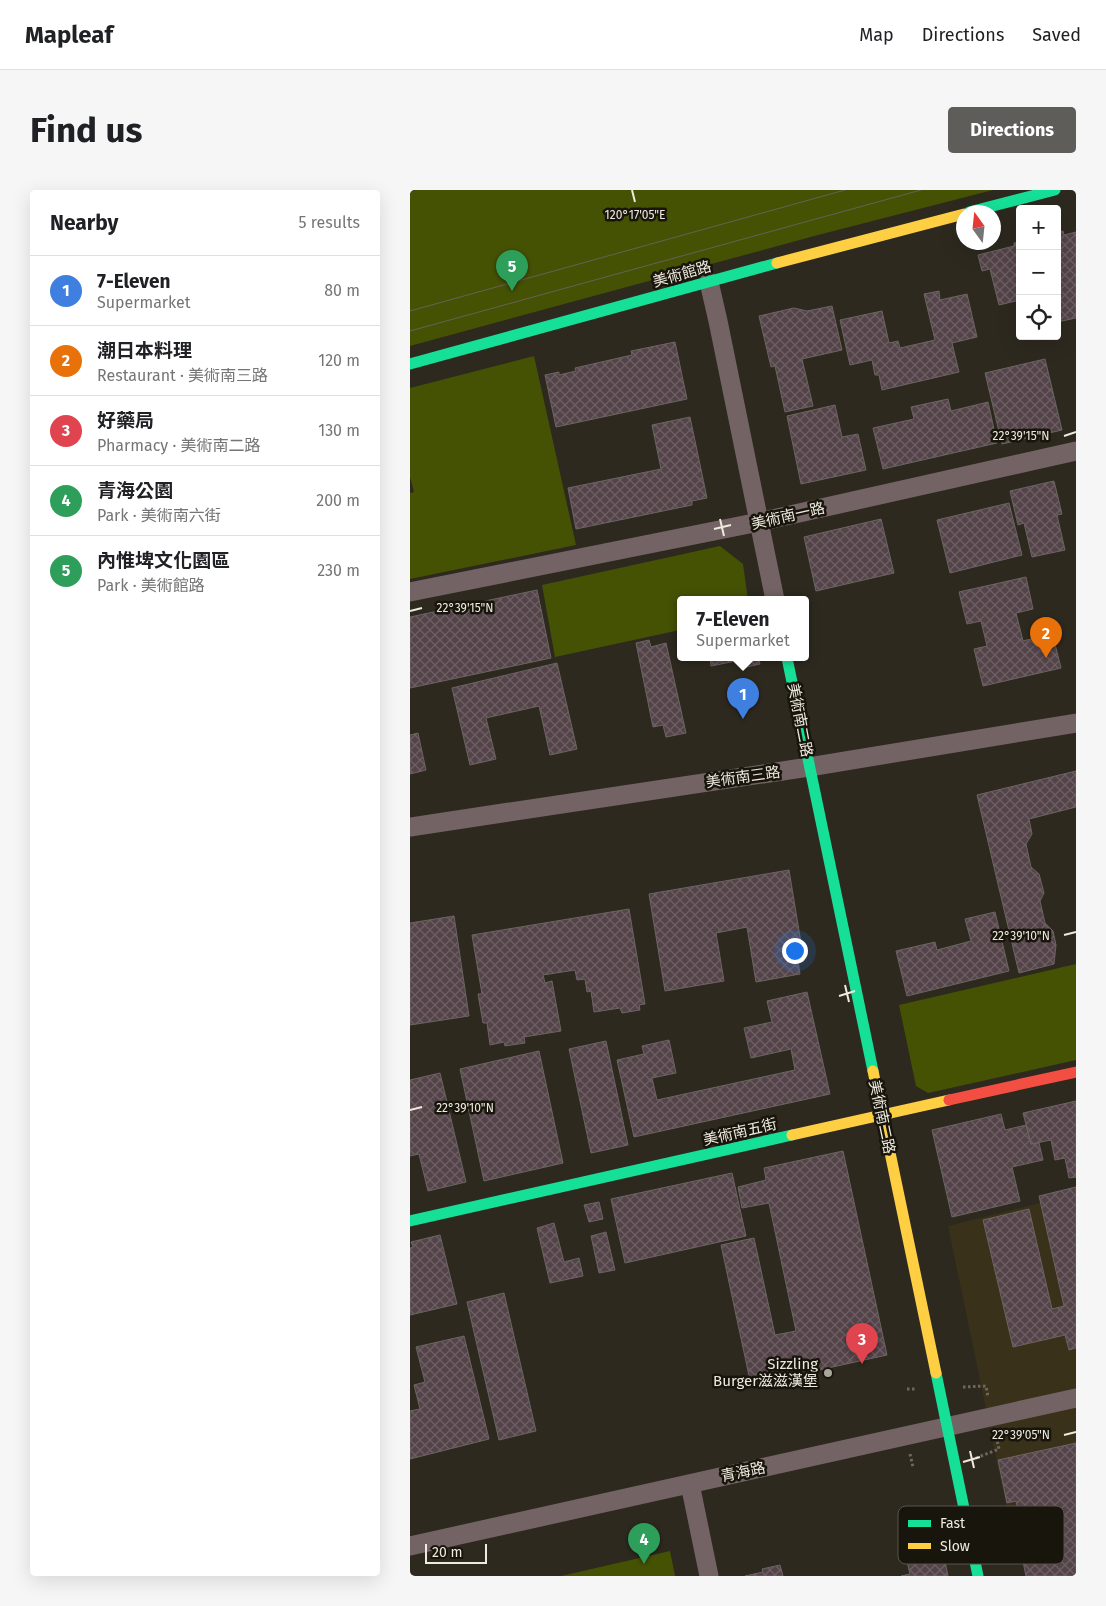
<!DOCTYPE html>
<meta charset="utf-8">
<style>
:root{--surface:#fff;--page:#f6f6f6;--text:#202124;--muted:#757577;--line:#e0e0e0;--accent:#5f5d5a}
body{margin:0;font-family:"Fira Sans","Noto Sans TC",sans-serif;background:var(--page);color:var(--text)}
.controls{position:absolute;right:15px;top:15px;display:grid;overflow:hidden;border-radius:5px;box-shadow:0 5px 20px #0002}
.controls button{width:45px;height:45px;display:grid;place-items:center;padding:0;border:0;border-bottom:1px solid var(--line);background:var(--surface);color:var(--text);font:25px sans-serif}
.compass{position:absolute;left:546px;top:15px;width:45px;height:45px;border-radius:50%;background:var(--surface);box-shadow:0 5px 20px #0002;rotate:345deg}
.scale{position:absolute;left:15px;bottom:12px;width:62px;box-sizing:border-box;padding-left:5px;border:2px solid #efeadf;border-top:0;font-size:14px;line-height:18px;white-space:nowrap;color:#efeadf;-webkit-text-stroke:4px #18150c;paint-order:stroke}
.you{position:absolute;left:384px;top:760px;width:18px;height:18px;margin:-12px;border:4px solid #fff;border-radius:50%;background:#1a73e8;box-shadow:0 0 0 8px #1a73e833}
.badge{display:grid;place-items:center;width:32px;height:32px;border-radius:50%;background:var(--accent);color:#fff;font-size:16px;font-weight:700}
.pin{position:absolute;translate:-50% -41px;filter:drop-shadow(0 1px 2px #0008)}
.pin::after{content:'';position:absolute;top:26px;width:18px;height:15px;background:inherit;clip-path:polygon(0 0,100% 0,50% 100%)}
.popup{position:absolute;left:267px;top:406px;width:132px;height:65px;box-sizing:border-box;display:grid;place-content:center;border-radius:5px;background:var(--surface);filter:drop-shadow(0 1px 4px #0005);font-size:16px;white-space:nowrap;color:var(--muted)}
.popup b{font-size:19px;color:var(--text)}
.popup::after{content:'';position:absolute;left:50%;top:100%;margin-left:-10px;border:10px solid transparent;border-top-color:var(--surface)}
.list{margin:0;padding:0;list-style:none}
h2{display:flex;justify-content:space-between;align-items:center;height:65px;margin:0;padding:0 20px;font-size:21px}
h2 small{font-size:16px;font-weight:400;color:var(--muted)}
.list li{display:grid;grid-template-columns:32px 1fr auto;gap:15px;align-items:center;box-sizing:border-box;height:70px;padding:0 20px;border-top:1px solid var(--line)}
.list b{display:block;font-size:19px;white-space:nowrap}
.list p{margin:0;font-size:16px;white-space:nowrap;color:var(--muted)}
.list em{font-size:16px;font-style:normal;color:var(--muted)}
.icon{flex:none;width:28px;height:28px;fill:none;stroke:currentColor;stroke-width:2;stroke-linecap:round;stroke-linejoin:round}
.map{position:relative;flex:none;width:666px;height:1386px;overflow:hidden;border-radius:5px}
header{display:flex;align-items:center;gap:30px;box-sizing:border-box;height:70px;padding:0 25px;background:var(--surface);border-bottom:1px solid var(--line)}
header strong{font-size:24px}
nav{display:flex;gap:28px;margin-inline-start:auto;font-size:18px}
.intro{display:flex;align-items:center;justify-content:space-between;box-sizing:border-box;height:120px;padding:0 30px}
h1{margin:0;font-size:35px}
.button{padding:12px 22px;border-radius:5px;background:var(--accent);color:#fff;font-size:18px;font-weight:700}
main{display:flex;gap:30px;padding:0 30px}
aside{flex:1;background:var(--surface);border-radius:5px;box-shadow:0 5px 20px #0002}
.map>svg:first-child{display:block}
.built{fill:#393119}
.green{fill:#455204}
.building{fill:url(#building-cross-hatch);stroke:#6b6563}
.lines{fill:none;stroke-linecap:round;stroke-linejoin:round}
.path{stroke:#706563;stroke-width:3;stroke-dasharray:2.5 2.5;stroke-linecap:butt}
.street{stroke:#746365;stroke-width:19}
.fast{stroke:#16e098;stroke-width:11}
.slow{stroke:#ffcf43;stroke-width:11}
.jam{stroke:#f24e42;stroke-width:11}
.tram{stroke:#685f5b;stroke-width:1}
.ticks{fill:none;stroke:#efeadf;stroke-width:2}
.poi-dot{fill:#aba69c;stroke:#18150c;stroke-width:2}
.labels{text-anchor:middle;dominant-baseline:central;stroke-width:5;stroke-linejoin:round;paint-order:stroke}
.street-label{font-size:15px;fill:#efeadf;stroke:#18150c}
.poi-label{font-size:15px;fill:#efeadf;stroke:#18150c;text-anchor:end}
.key{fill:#18150c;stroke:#58554b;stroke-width:1}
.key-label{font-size:14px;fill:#efeadf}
.ticks-label{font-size:12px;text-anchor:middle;fill:#efeadf;stroke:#18150c;stroke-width:5;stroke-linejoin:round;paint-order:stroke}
</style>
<header>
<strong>Mapleaf</strong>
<nav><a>Map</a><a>Directions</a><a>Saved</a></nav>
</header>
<div class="intro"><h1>Find us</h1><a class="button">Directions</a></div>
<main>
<aside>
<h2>Nearby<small>5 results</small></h2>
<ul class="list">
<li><span class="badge" style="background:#3f7fe0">1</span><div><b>7-Eleven</b><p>Supermarket</p></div><em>80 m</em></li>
<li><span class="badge" style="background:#e8710a">2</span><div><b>潮日本料理</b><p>Restaurant · 美術南三路</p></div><em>120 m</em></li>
<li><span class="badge" style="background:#e0444e">3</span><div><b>好藥局</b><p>Pharmacy · 美術南二路</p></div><em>130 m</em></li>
<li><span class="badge" style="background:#2e9e5b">4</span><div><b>青海公園</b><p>Park · 美術南六街</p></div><em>200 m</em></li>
<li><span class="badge" style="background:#2e9e5b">5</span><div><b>內惟埤文化園區</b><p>Park · 美術館路</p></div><em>230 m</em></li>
</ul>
</aside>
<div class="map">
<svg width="666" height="1386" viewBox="0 0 666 1386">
<defs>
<pattern id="building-cross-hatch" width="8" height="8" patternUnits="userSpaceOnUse" patternTransform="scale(1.25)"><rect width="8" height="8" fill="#544449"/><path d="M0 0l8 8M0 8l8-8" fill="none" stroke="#6d5f63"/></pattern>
</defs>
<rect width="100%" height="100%" fill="#2d291f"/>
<path class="built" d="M666,1004v323l-64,17 -64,-308z"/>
<path class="green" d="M0,0h583l-175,45 -408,111z
M124,166l42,189 -166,34v-86l4,-1 -4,-15v-89z
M310,356l23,18 5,36h-68v30l-125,27 -13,-72z
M666,774v96l-148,33 -12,-7 -17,-81z
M260,1361l5,25h-114z"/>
<path class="building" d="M653,41l1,4 12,-3v86l-19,4v-90z
M610,52v58l-21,5 -9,-36 -8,2 -4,-16 36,-9v-3z
M529,101l1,9 27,-6 10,43 -25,6 7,29 -77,18 -3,-15h-4l-3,-15 -22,5 -10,-45 42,-9 7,32 9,-2 2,7 35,-8 -11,-46z
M422,116l10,44 -40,9 11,47 -28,6 -10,-46 -4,1 -12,-51 35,-8 13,3z
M265,152l12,57 -131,28 -11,-52 14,-3v3l17,-4 -1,-3 57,-13 -1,-4z
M635,169l17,71 -60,14 -17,-71z
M538,209l3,12 37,-9 9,41 -114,26 -10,-41 41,-9 -3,-12z
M425,215l7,32 16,-3 8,36 -65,14 -14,-68z
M280,227l17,81 -15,3v4l-116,24 -8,-41 93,-19 -9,-44z
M644,291l8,33 -5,1 8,35 -33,7 -8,-34 -6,2 -8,-34z
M599,313l13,52 -72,18 -13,-53z
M471,329l13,54 -78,18 -12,-54z
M616,387l7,32 -17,4 7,28 16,-4 2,5 13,-2 7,28 -78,18 -9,-37 13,-3 -6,-25 -14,3 -8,-32z
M127,400l14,68 -141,30v-71z
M239,450l2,7 15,-4 20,90 -20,4 -3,-12 -10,2 -17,-84z
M300,468h48l2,6 -18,4 -1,-8 -30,6z
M147,473l20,86 -27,6 -11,-49 -53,12 10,41 -26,6 -18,-77z
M8,543l8,37 -16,4v-39z
M666,581v36l-47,12 3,15 -6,10 5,23 8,7 5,19 -4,8 5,22 8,8 3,14 -2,19 -35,9 -42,-178z
M379,680l15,91 -6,1 2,12 -44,8 -9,-55 -31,6 8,48 -59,10 -16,-97z
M219,719l16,95 -6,1 1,5 -18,3 -2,-5 -26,4 -3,-21 -4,1 -2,-13 -8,1 -2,-10 -32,5 2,8 7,-2 9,50 -37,6 1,6 -20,3 -1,-4 -14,3 -3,-22h-4l-5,-29h4l-10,-59z
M585,722l14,59 -102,25 -11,-45 39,-9 2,8 34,-9 -6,-22z
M44,726l15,100 -59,9v-102z
M397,802l23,102 -196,43 -17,-77 27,-6 -2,-8 27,-6 7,33 -24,5 5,22 138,-30 -4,-21 -40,9 -7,-30 28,-6 -5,-21z
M196,851l22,104 -37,8 -22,-104z
M129,861l24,112 -79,18 -24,-112z
M30,883l26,109 -38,9 -9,-37 -9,2v-76z
M666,911v76l-7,1 -4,-20 -10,2 -4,-20 -20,4 -8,-31z
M591,924l4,16 21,-5 5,19 8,-1 4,17 -31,7 8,34 -68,16 -20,-87z
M433,961l44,204 -136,30 -30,-140 33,-7 21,97 21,-4 -27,-128 -27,5 -4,-21 28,-7 -2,-12z
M322,983l14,63 -121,27 -14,-64z
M666,997v161l-7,2 -4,-15 -52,12 -30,-127 46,-11 23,100 12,-3 -25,-110z
M189,1012l4,17 -14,3 -5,-17z
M144,1033l10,39 15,-4 4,18 -33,7 -13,-55z
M196,1042l9,38 -16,3 -8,-37z
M30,1045l17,69 -47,11v-67l3,-1 -2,-5z
M94,1103l32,138 -37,9 -32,-138z
M54,1146l25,103 -79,20v-48l10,-2 -6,-24 11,-3 -9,-35z
M666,1253v133h-50l-6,-29 6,-1 -10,-45 -9,2 -9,-43z
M509,1346l1,4 20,-4 8,40h-47l9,-2 -8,-34z
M370,1375l3,11h-38l18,-4 -1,-3z"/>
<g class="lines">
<path class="path" d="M553,1197l23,-1 2,11
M497,1199h10
M500,1264l3,13
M566,1268l23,-9 -3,-14"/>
<path class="street" d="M299,92l9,39 57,279
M0,402l349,-70 317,-71
M0,637l399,-60 267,-44
M280,1294l19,92
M0,1356l666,-148"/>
<path class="fast" d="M559,22l86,-22
M0,174l367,-101
M377,468l86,413
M0,1031l382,-86
M526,1183l42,203"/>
<path class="slow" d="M367,73l187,-49
M463,881l63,302
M382,945l157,-35"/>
<path class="jam" d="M539,910l127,-28"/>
<path class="tram" d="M0,121l435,-121
M0,141l511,-141"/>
</g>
<path class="ticks" d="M222,0l3,12M654,246l12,-4M310,329l4,17M304,339l17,-4M0,421l12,-3M654,745l12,-3M435,795l4,17M429,806l16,-5M0,920l12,-3M654,1245l12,-3M560,1261l4,17M553,1272l17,-5"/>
<circle class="poi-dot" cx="418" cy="1183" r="5"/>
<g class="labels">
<g class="street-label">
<text transform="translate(272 84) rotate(-16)">美術館路</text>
<text transform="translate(378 326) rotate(-13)">美術南一路</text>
<text transform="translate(390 530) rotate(79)">美術南二路</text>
<text transform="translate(333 587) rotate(-8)">美術南三路</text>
<text transform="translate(472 927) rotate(78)">美術南二路</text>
<text transform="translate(330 942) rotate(-13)">美術南五街</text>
<text transform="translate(333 1282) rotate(-12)">青海路</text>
</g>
<g class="poi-label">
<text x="408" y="1174">Sizzling<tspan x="408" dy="17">Burger滋滋漢堡</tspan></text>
</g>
</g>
<rect x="488" y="1316" width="166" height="58" rx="8" class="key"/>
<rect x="498" y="1330" width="23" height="7" fill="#16e098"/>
<rect x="498" y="1353" width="23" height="6" fill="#ffcf43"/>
<g class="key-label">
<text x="530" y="1338">Fast</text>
<text x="530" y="1361">Slow</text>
</g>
<g class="ticks-label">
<text x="225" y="29">120°17'05"E</text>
<text x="611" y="250">22°39'15"N</text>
<text x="55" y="422">22°39'15"N</text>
<text x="611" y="750">22°39'10"N</text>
<text x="55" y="922">22°39'10"N</text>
<text x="611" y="1249">22°39'05"N</text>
</g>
</svg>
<div class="controls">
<button>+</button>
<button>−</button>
<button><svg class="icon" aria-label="locate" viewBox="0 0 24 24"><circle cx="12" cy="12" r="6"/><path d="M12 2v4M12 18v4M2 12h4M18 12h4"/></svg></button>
</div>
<svg class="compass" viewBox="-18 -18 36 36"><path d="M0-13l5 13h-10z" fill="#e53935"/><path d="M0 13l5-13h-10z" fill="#757577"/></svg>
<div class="scale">20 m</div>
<div class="you"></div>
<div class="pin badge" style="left:333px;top:529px;background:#3f7fe0">1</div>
<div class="popup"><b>7-Eleven</b>Supermarket</div>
<div class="pin badge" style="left:636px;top:468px;background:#e8710a">2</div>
<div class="pin badge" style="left:452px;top:1174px;background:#e0444e">3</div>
<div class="pin badge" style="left:234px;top:1374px;background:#2e9e5b">4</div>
<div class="pin badge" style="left:102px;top:101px;background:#2e9e5b">5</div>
</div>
</main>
